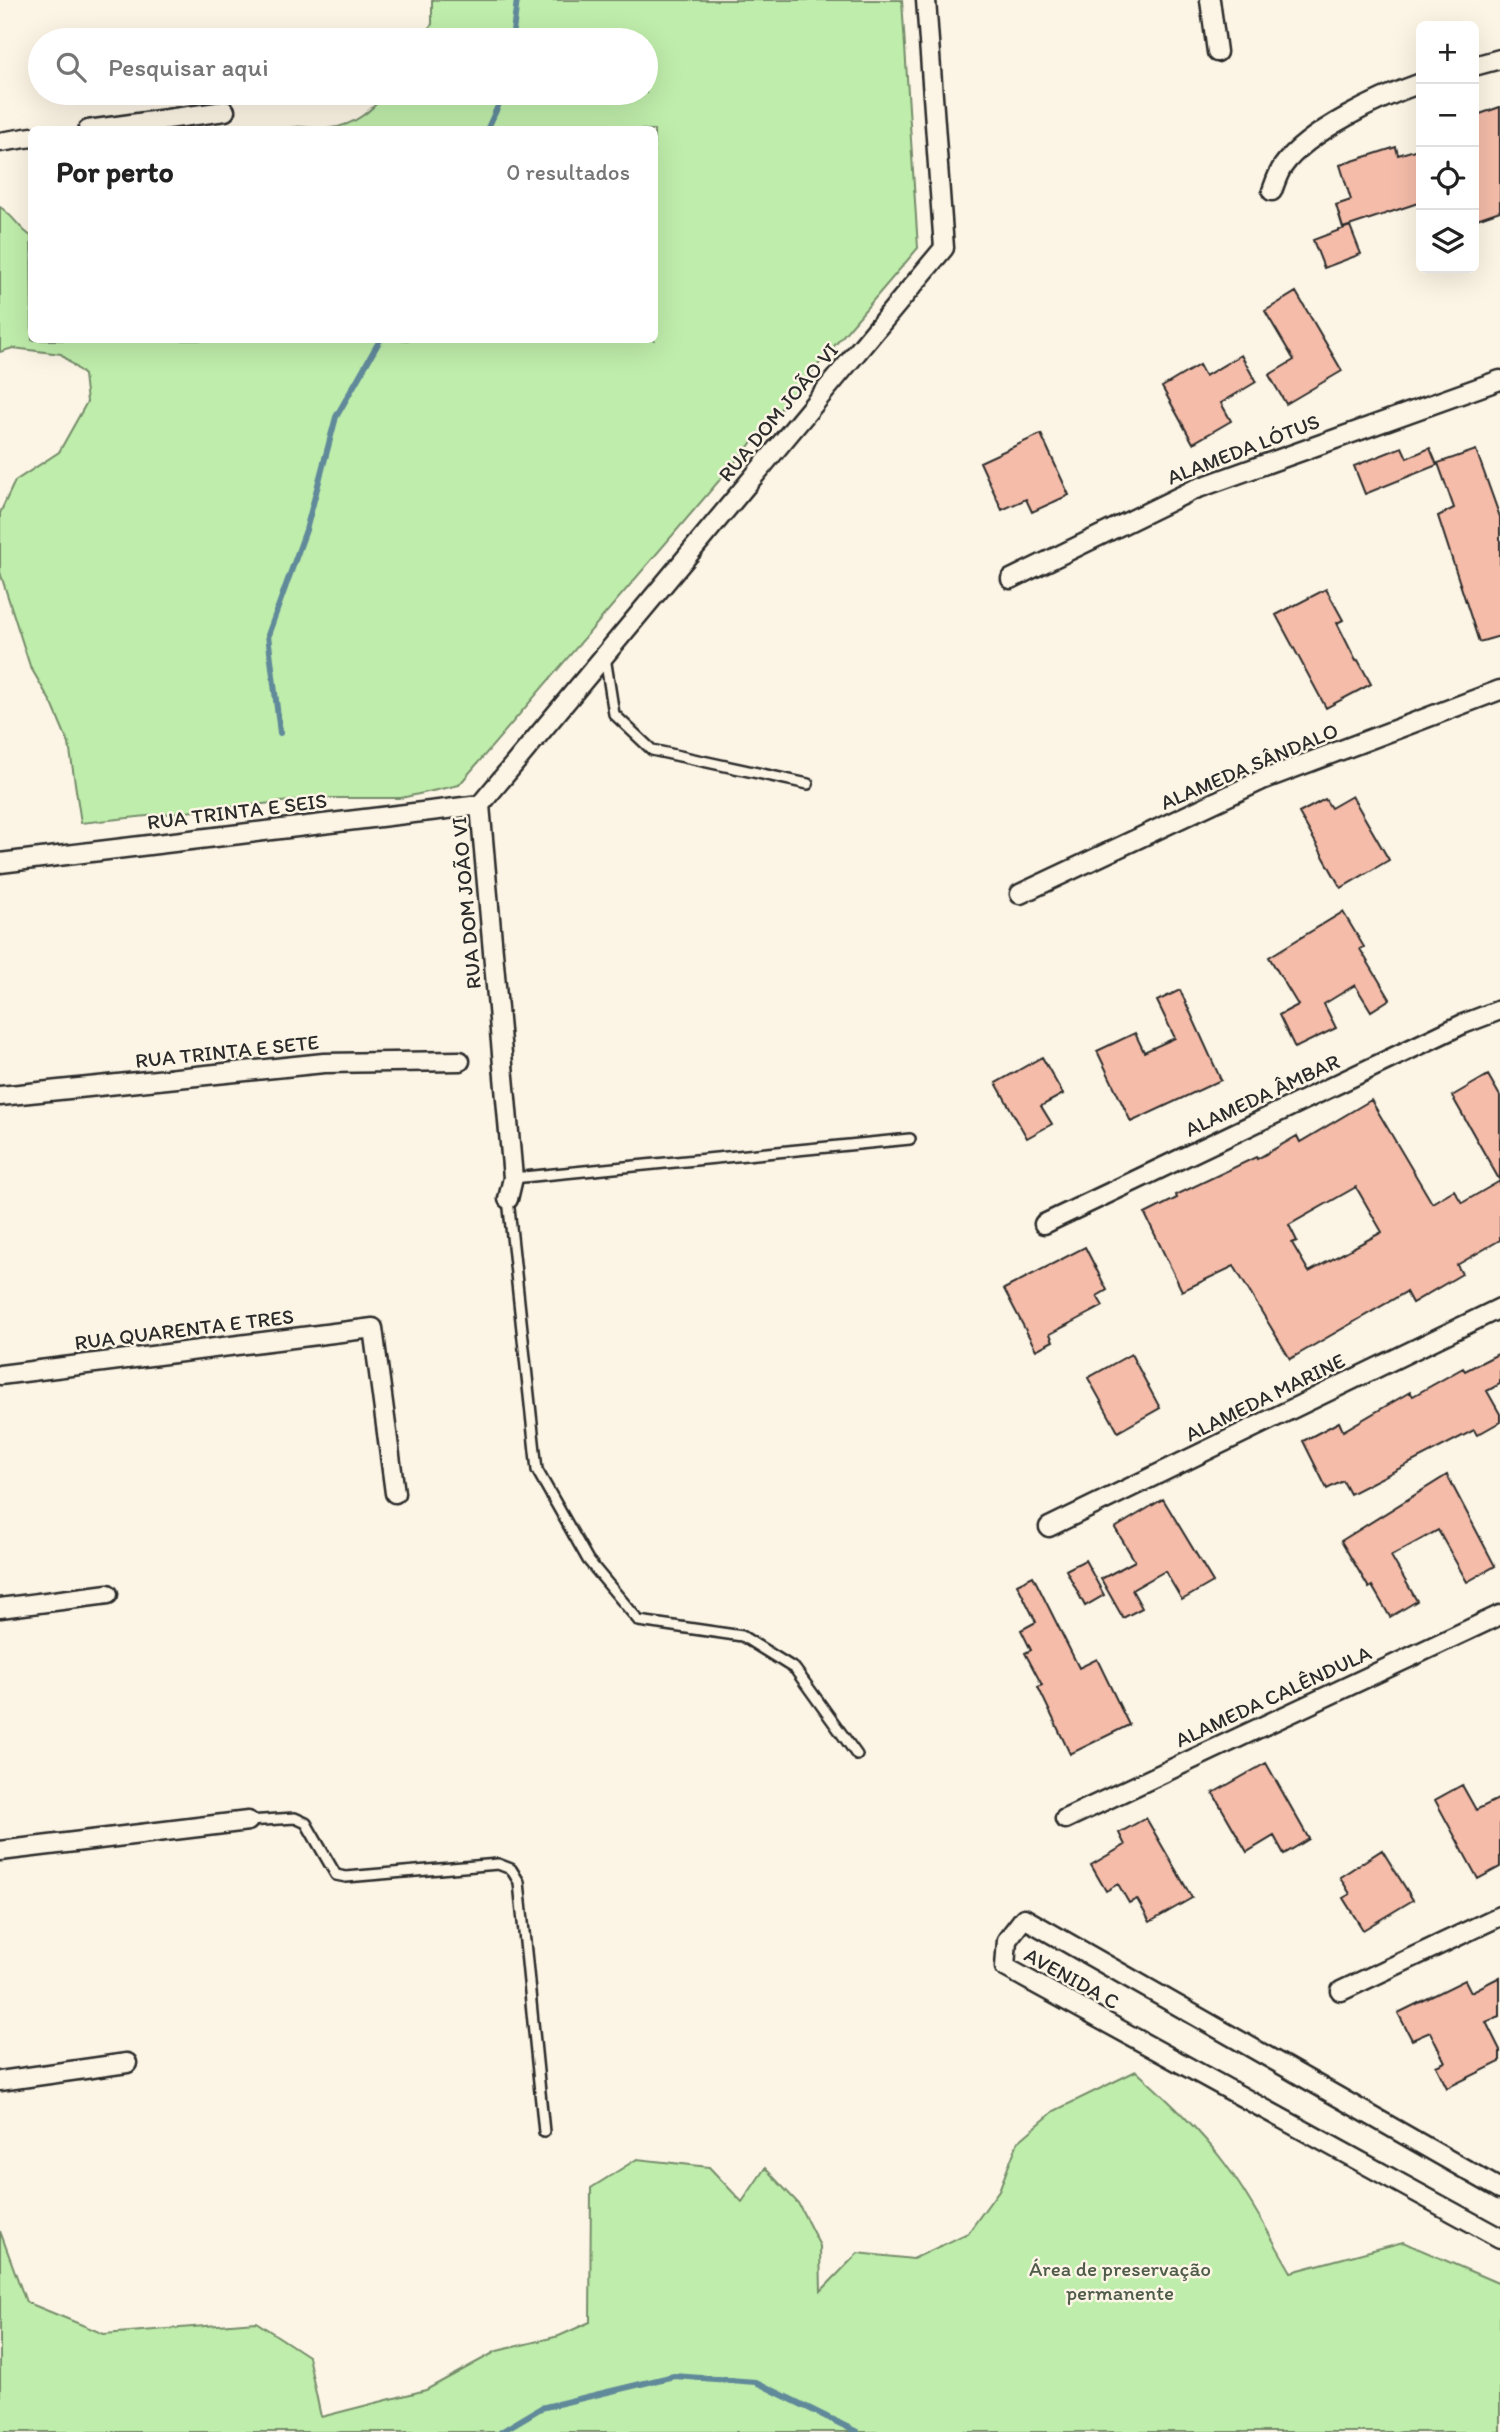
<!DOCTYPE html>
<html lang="pt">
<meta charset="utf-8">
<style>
:root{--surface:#fff;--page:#f6f6f6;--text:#222;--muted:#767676;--line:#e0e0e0}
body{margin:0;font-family:Itim,sans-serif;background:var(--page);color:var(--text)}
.controls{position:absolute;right:21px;top:21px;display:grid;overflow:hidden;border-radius:10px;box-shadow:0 7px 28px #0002}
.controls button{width:63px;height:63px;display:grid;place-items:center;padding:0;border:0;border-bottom:2px solid var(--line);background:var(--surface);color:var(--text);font:35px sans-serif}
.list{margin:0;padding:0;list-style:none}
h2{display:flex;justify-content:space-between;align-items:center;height:91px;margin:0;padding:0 28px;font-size:30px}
h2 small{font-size:23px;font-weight:400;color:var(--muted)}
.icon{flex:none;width:38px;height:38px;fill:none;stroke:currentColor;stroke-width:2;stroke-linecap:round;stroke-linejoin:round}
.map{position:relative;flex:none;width:1500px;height:2432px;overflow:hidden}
.search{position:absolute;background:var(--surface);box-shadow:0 7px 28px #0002;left:28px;top:28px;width:630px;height:77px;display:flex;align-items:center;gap:18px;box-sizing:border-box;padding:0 24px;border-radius:38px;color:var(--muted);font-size:26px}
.panel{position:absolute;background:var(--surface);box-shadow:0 7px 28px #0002;left:28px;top:126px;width:630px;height:217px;border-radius:10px}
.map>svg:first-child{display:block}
.green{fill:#bfedab;stroke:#758c6b;stroke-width:2}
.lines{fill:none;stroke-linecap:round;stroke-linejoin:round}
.stream{stroke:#60899a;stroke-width:6}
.building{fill:#f4bca9;stroke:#2b2b2b;stroke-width:2;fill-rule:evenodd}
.lane-casing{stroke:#2b2b2b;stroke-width:14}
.street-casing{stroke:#2b2b2b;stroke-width:23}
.lane{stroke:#fcf5e5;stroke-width:9}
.street{stroke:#fcf5e5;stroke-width:18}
.labels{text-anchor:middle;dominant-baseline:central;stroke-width:5;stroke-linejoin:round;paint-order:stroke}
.street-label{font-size:21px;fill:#2b2b2b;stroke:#fcf5e5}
.park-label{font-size:21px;fill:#505c4b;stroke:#fcf5e5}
</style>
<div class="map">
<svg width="1500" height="2432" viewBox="0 0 1500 2432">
<rect width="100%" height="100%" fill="#fcf5e5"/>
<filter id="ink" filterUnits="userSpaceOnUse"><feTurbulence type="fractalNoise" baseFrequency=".0143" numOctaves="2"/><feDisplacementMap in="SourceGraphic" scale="14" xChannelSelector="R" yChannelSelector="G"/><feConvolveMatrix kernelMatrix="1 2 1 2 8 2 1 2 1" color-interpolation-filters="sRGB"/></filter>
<g filter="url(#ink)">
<path class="green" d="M432,0h470l16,248 -459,537 -58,13h-82l-238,25 -12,-79 -16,-38 -23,-40 -30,-94v-59l15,-32 44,-29 28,-50 -3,-27 -23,-21 -48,-6 -13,4v-145c13,8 19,22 31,29l1,104h622v-210l-368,-1c15,-6 29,2 45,-1 25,-3 40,-18 56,-35h259v-53h-223l9,-16z
M1136,2071c32,29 64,59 90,94 25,34 44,71 65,107l112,-30 97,42v148h-1500v-201l26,71 78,32 152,-12 52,34 13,61 105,-27 71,-39 62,-15 31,-14 1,-134 46,-29 72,8 33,35 23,-34 33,35 22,43 1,45 37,-38 55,6 55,-26 31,-43 19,-48 36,-31z"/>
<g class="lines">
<path class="stream" d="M512,40l5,-40
M487,130l17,-37
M280,733l-12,-98 38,-105 30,-113 44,-77
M501,2432l40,-24 133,-32 82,6 101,50"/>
</g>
<path class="building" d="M1500,107v104l-26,9v-104z
M1396,147l2,8 23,-7v54l-78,26 -7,-23 15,-5 -11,-35z
M1350,226l11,28 -37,14 -11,-28z
M1296,292l46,79 -56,33 -17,-29 25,-15 -29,-49z
M1241,355l15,27 -35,21 10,18 -38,22 -31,-56 37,-22 6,11z
M1041,434l28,61 -37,17 -6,-13 -24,11 -22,-48z
M1402,447l5,11 23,-10 7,17 -72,29 -11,-28z
M1476,450l24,67v119l-21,6 -41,-126 16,-8 -16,-45z
M1326,589l17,31 -6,3 19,38 2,-1 13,24 -45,24 -50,-93z
M1352,796l37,64 -48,28 -42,-75 26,-14 6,9z
M1343,912l21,35 -4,2 30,50 -19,12 -16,-26 -31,19 12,24 -41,20 -16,-33 19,-10 -29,-48z
M1180,990l41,90 -90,42 -34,-71 38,-18 9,19 31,-14 -18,-37z
M1042,1057l21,37 -22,12 11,18 -25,14 -31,-55z
M1488,1075l12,21v144l-43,25 5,9 -50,29 -6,-11 -116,67 -56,-93 -52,25 -37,-77 32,-16 -1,-3 80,-38 1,2 40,-23 3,6 71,-42 61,103 22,-13 8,13 38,-22 -48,-85zM1356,1187l26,45 -73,40 -17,-29 5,-2 -8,-16z
M1085,1247l22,43 -10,6 6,10 -53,28 3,7 -17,9 -32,-61z
M1500,1353v31l-13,7 13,23v8l-23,13 -3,-5 -124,64 -7,-13 -16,8 -24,-48 36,-19 4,9 67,-39 3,4 50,-28 2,3z
M1131,1354l29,54 -42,24 -30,-54z
M1447,1475l48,91 -28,16 -29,-52 -47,26 26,45 -27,16 -18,-31 -3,2 -28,-47z
M1163,1499l50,83 -31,18 -17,-29 -33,19 10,18 -19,10 -22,-39 34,-18 -20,-33z
M1085,1560l19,35 -19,11 -19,-36z
M1033,1576l46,92 18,-9 32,66 -59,29 -32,-67 4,-2 -17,-32 6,-3 -10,-20 15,-8 -19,-38z
M1266,1763l43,76 -25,15 -10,-18 -27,16 -34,-59z
M1462,1785l14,25 24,-12v69l-22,12 -43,-79z
M1146,1818l46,80 -42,24 -13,-23 -8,4 -11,-19 -12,7 -15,-26 34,-20 -6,-12z
M1382,1850l31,50 -50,30 -20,-32 7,-4 -10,-17z
M1500,1977v39l-14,6 14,28v12l-53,26 -11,-22 9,-4 -15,-30 -18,8 -14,-27 67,-33 6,12z"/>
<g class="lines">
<g class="lane-casing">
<path id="lane" d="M605,657l9,57 38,36 156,34
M513,1178l397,-39
M508,1199l29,271 51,90 51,61 103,15 53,33 62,86
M248,1821l47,-3 11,5 30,52 10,2 152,-13 13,5 8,13 25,250"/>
</g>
<g class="street-casing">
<path id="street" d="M1210,0l7,52
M1474,66l26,-7
M88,130l137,-19
M0,142l32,-5
M1272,191c3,-8 6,-18 11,-25 25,-35 98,-69 138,-83
M1011,579l182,-89 307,-110
M0,863l480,-58
M1020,894l242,-114 238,-90
M0,1096l324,-33 136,-2
M508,1199l5,-21 -33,-373 464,-557 -18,-248
M1044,1224l419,-200 37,-14
M0,1375l373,-47 22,165
M1049,1527l451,-219
M0,1608l108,-14
M1065,1819l435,-204
M0,1851l248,-30
M1341,1991l159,-75
M0,2081l127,-18
M1500,2189l-476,-271 -17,22 -2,27 495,271"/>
</g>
<use href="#lane" class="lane"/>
<use href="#street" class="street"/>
</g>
</g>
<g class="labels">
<g class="street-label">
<text transform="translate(778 412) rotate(-50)">RUA DOM JOÃO VI</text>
<text transform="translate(1243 449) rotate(-21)">ALAMEDA LÓTUS</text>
<text transform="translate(1249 766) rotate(-23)">ALAMEDA SÂNDALO</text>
<text transform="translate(237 811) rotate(-7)">RUA TRINTA E SEIS</text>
<text transform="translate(466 903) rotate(-95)">RUA DOM JOÃO VI</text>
<text transform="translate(227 1051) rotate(-6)">RUA TRINTA E SETE</text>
<text transform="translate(1262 1095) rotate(-25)">ALAMEDA ÂMBAR</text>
<text transform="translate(184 1329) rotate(-7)">RUA QUARENTA E TRES</text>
<text transform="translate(1265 1397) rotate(-26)">ALAMEDA MARINE</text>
<text transform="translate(1273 1696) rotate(-25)">ALAMEDA CALÊNDULA</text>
<text transform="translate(1072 1978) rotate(29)">AVENIDA C</text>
</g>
<g class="park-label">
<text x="1120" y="2268">Área de preservação<tspan x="1120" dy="24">permanente</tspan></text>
</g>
</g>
</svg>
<div class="controls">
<button>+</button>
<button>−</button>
<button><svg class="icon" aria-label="locate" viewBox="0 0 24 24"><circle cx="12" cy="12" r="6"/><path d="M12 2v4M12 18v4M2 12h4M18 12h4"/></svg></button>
<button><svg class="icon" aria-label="layers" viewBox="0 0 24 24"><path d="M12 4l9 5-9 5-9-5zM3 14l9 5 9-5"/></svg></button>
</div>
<div class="search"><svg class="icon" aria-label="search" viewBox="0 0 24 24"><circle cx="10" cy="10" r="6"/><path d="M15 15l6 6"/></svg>Pesquisar aqui</div>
<section class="panel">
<h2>Por perto<small>0 resultados</small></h2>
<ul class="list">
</ul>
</section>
</div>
